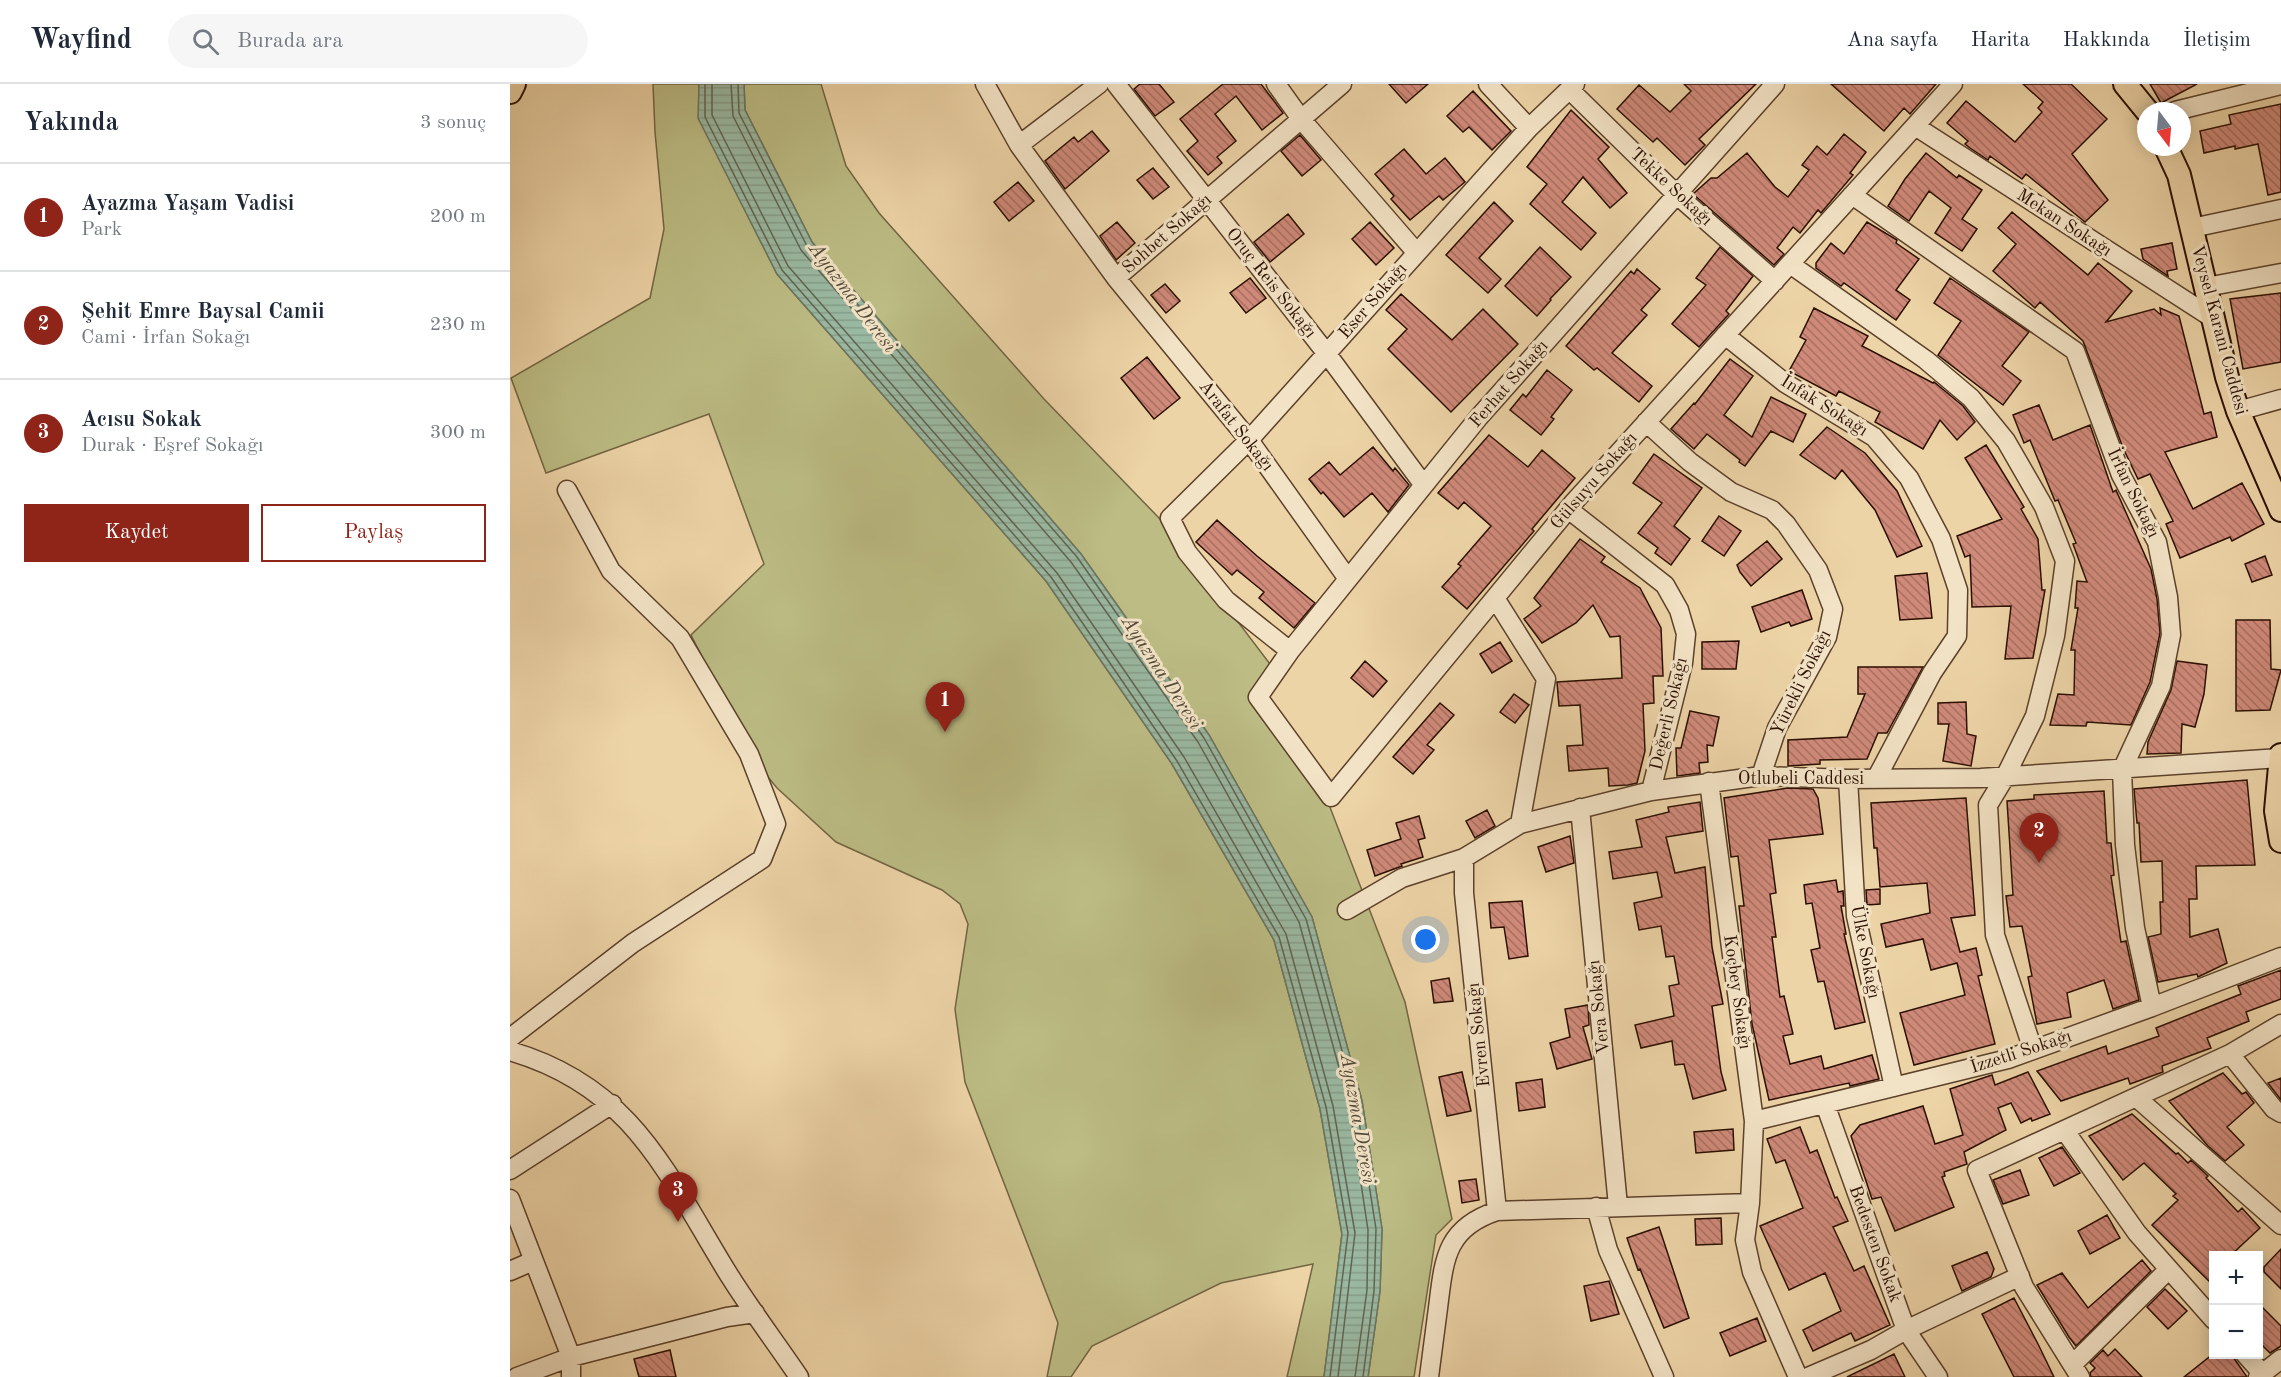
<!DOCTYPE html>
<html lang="tr">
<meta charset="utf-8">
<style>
:root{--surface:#fff;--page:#f6f6f7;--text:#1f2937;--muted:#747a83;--line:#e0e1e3;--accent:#8f2418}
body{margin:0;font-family:"Old Standard TT",serif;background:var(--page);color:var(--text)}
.controls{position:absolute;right:18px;bottom:18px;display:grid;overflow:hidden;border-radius:0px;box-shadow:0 3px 15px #0003}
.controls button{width:54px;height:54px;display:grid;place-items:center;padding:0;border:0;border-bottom:2px solid var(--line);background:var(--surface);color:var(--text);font:30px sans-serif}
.compass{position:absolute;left:1627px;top:18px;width:54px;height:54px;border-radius:50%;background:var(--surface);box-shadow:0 3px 15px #0003;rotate:164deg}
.you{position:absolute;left:916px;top:856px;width:21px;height:21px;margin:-15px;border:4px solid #fff;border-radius:50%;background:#1a73e8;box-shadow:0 0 0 9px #1a73e833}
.badge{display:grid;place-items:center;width:39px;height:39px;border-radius:50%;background:var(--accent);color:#fff;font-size:20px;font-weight:700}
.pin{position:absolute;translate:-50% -50px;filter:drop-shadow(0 2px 3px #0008)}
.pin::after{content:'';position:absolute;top:32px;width:21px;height:18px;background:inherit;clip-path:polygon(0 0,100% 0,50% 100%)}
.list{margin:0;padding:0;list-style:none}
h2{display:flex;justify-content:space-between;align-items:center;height:78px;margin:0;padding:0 24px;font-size:26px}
h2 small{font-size:20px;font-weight:400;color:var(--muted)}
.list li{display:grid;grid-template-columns:39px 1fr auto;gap:18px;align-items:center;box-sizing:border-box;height:108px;padding:0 24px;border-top:2px solid var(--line)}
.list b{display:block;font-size:22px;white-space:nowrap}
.list p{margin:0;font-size:20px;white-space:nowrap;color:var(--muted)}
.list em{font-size:20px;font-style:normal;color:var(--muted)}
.actions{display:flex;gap:12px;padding:18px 24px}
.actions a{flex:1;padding:14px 0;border:2px solid var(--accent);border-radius:0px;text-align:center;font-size:21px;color:var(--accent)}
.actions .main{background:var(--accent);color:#fff}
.icon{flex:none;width:33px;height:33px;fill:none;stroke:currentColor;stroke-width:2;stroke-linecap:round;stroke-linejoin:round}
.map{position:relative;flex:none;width:1771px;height:1293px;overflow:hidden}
header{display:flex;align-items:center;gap:36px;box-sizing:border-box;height:84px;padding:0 30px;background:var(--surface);border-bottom:2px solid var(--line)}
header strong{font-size:28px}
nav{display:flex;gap:33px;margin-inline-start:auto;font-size:21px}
.search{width:420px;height:54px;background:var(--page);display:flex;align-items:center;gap:15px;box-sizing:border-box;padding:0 21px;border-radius:33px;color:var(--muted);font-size:22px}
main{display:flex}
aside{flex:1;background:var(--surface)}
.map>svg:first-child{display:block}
.park{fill:#bcbc84;stroke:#736542;stroke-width:1.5}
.water{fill:url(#water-rules);stroke:#6d7561;stroke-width:1.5}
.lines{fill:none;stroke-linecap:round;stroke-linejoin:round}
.shore{stroke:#626451;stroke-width:1.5}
.building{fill:url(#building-back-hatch);stroke:#2a0e00;stroke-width:1.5}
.minor-casing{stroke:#5b402a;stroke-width:21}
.major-casing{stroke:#2a0e00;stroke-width:26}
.minor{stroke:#f3e3c6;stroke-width:18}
.major{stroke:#edd4a7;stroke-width:22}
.labels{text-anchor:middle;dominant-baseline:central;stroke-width:6;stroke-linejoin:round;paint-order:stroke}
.street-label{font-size:18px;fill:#2a0e00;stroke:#f3e3c6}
.water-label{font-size:20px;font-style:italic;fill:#514a39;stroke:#f3e3c6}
</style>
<header>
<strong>Wayfind</strong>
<div class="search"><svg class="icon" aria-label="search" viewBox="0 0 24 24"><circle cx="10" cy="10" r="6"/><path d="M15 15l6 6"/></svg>Burada ara</div>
<nav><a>Ana sayfa</a><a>Harita</a><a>Hakkında</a><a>İletişim</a></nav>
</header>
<main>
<aside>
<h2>Yakında<small>3 sonuç</small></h2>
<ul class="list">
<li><span class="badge">1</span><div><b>Ayazma Yaşam Vadisi</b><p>Park</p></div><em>200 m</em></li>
<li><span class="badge">2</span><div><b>Şehit Emre Baysal Camii</b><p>Cami · İrfan Sokağı</p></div><em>230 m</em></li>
<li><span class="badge">3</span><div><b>Acısu Sokak</b><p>Durak · Eşref Sokağı</p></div><em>300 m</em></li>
</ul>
<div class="actions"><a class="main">Kaydet</a><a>Paylaş</a></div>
</aside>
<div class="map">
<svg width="1771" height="1293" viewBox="0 0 1771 1293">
<defs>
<pattern id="water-rules" width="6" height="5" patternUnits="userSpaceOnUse" patternTransform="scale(1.5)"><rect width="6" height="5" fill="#9ab9a2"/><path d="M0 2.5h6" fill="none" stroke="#859e8a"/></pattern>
<pattern id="building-back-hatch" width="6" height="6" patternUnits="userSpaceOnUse" patternTransform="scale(1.5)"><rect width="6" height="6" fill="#d08a7a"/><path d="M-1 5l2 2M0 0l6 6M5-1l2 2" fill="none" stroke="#a96f62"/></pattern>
</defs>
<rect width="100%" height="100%" fill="#edd4a7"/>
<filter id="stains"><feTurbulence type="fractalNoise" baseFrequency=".00333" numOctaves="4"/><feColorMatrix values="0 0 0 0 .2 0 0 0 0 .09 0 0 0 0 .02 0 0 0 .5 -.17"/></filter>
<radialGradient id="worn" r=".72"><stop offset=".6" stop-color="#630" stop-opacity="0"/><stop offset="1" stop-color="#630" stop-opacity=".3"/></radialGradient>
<path class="park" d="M143,0h46v34l78,156 269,307 126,183 102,176 46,169 22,125 -18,143h-37l26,-113 -92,19 -129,63 -21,31h-24l11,-54 -93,-241 -10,-73 13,-85 -8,-20 -18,-14 -106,-48 -59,-54 -28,-34 -19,-43 -39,-76 73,-71 -55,-150 -163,59 -35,-95 139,-80 14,-69 -9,-97z
M234,0h77l25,82 33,47 165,186 115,119 111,146 -20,30 78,108 77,200 47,217 -16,16 -22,142h-46l12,-86 2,-62 -20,-128 -50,-184 -103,-182 -128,-181 -269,-312 -67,-132z"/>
<path class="water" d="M189,0h45l1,26 67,132 269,312 128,181 103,182 50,184 20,128 -2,62 -12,86h-44l18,-143 -22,-125 -46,-169 -102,-176 -126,-183 -269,-307 -79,-156z"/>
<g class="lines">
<path class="shore" d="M195,0v33l77,153 269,307 126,184 102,176 47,170 22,126 -18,144
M202,0v31l76,151 269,307 127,184 102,177 47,172 22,127 -17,144
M221,0l2,32 68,134 270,312 127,180 101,180 50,182 19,126 -1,60 -12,87
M228,0l1,29 68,133 270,311 127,181 102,181 50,183 20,127 -2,62 -11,86"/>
</g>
<path class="building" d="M630,0h19l15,18 -19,14 -21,-27z
M713,0h38l22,29 -21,17 -26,-34 -21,18 21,27 -19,16 5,6 -14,12 -21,-24 11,-10 -18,-22z
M879,0h39l-22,19z
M1174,0h72l-57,55 6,6 -20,20 -28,-27 -4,4 -36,-33 22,-24 31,27 21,-21z
M1321,0h105l-26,30 -6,-6 -20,23z
M1513,0h48l36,35 -35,35 36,46 -23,22 -59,-48 -4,5 -32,-23 -2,4 -18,-12 -5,-4 3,-3 -21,-18 19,-22 49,41 27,-30 -4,-4 5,-6z
M1640,0h47l-36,19z
M963,7l38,40 -19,19 -23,-23 -6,5 -16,-16z
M1771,20v88l-13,3 -10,-51 -23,5v-3l-31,7 -4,-22 31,-7 -2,-9z
M1061,26l38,37 -11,12 29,34 -17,15 -27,-31 -19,23 -2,2 34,31 -15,17 -51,-46 17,-20 -20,-17z
M582,47l17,20 -44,38 -20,-28 29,-24 4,5z
M1334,50l22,18 -16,21 3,2 -32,38 -3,-3 -18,23 -7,-6 -16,21 7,6 -10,11 -81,-71 18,-16h6l30,-25 28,34 13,10 21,-27 -7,-5 15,-19 10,9z
M790,51l21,25 -19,16 -21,-25z
M894,65l22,25 19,-16 20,24 -22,18 -4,-4 -29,24 -19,-21 3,-3 -19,-22z
M1416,69l31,25 2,-3 23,15 -20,29 15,10 -15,22 -27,-18 16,-25 -22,-17 -20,30 -21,-15 17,-27z
M643,84l16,19 -16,12 -16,-19z
M508,98l16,19 -25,20 -15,-19z
M984,118l19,19 -34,37 22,21 -13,14 -42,-38z
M1502,128l76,63 10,-12 34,28 -26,31 48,-13 7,6 -1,-7 19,8 25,98 7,-2 6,25 -52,15 28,57 49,-26 22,41 -32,17 -2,-4 -50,21 -14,-34 7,-3 -23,-47 -12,5 -15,-31 -40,-107 -43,-39 -5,6 -42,-37 23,-27 -18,-16z
M778,130l16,20 -34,28 -16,-20z
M607,138l18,21 -19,17 -16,-24z
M860,138l24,26 -18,17 -24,-26z
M1357,138l30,18 -1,3 23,16 -23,31 14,10 -14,20 -52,-37 -3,3 -25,-18v-5l15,-20 13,11z
M1662,159l5,26 -10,2 1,5 -25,-17 -2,-10z
M1030,163l31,30 -21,22 1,1 -14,16 -32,-30z
M1210,163l33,29 -27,35 3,3 -30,33 -27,-23 34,-39 -10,-7z
M1127,185l23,20 -19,21 6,5 -35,38 40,33 -13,16 -42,-34 -3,2 -28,-24 65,-75 3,3z
M740,194l16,20 -20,15 -16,-20z
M1440,194l79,54 -27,34 19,15 -18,24 -65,-50 23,-34 -27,-18z
M655,200l15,17 -14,12 -15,-18z
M1771,209v69l-38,7 -13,-70z
M891,210l51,46 31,-31 35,35 -67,68 -63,-63 19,-20 -21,-19z
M1304,224l54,28 -6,10 71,37 1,-1 29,24 12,16 -18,18 -17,-20 -17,29 -48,-27 5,-10 -41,-21 -3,5 -47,-25 17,-31 -6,-3z
M637,273l33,41 -26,21 -33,-41z
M1220,275l23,17 -29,39 28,22 19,-40 35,17 -13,28 -22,-11 -26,35 -6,-4 1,-2 -33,-26 -13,15 -23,-20 23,-26 1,1z
M1037,286l25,20 -21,27 3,2 -13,16 -31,-25 13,-16 3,3z
M1529,321l14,35 37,-15 23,67 3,-2 35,79 6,30 3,34 -10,49 -19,43 -44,-3 -1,4 -36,-1 8,-31 16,1 1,-45h-4l7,-42h-3l2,-27 10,1 -14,-38 3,-1 -18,-43 -3,1 -25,-61 -6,3 -11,-28z
M1317,343l38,26 32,38 25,55 -25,11 -22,-47 -33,-40 -7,9 -35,-24z
M979,351l39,32 14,-17 33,28 -43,51 2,2 -67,78 -25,-22 19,-21 -3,-2 33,-38 -27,-24 -6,7 -20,-16z
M1476,361l38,62 -3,2 17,30 4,51h3l-12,68 -28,1 6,-53 -39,1 -2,-52 -5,2 -8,-21 45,-17 -37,-61z
M863,363l20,24 2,-3 14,17 -21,27 -16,-19 -28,24 -21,-25 -2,2 -12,-15 20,-17 11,13z
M1144,370l48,34 -28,38 16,13 -19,26 -16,-12 3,-5 -20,-15 24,-30 -29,-20z
M1209,432l22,15 -17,25 -22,-15z
M707,436l40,36 58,47 -21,25 -35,-30 5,-6 -27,-22 -5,5 -36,-33z
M1070,455l25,18 -4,5 39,26 21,40 2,48h-10l1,27 -11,1 2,47 -8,32 -9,2 -19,1 -1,-18 -39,3 -2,-25 16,-1 -3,-40 -21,1 -2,-24 65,-4 -2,-42 -10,1 -17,-32 -17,18 -34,20 -18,-24 17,-13 -7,-8z
M1257,457l15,18 -31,27 -11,-14 -3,-7z
M1755,472l7,19 -20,7 -7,-18z
M1417,489l5,45 -32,2 -5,-44z
M1292,506l10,29 -21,7 -2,-4 -28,10 -9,-25z
M1726,536h34l1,49 10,1 -11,40 -34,1z
M1229,557l-3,28h-34v-27z
M990,558l12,19 -20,12 -12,-19z
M855,577l22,20 -14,16 -22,-19z
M1667,577l30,4 -3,29 -9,33 -13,-3 -1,29 -34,1 1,-12 23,-52z
M1348,583h65l-36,66h-9l-11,26 -47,1v4l-32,2v-26l59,-3 18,-43h-7z
M1004,610l15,11 -14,18 -15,-11z
M1456,618l1,32 9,2 -5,30 -28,-5 6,-37h-11v-21z
M930,619l14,12 -27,30 7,5 -21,24 -20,-17z
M1180,627l29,6 -6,29 -6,-1 1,17 -9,1 1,10 -23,3 -1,-28h5z
M1737,696l8,85 -59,1 1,33h-8l1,38 28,-8 9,34 -29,14 -1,-3 -39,8 -10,-45 13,-3 -1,-32h3l-1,-41 -21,1 -2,-39h-2l-3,-34z
M1278,704l25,1 5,9 5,36 -54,6 7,53 -6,1 6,43h-4l8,60 4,-1 9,38 -10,2 7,28 31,-8 3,13 48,-14 7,24 -29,7 -1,-3 -80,17 -17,-76 -13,-118h5l-6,-50 -7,1 -7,-59z
M1594,707l3,52h4l3,32 -3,1 10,66 5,-1 13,59 -26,9 -9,-29 -37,13 4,24 -34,7 -9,-47 4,-1 -10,-50 -12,1 -4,-31 7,-1 -6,-94 27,-2v-4z
M1456,714l9,117 -24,3 9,34 16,-4 6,27 -4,1 17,68 -81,21 -14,-52 65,-18 -8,-32 -26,7 -8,-31 -37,8 -5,-23 49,-11 -3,-30 -47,4 -3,-39h-3l-3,-45z
M1190,718l3,29 -37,6 9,36 30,-6 7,80 11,57 -11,2 9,66 5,18 -33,9 -9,-35 -9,1 -3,-24 -31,7 -6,-23 39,-9 -5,-30 10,-2 -5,-28 -8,1 -5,-31 -22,4 -5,-27 28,-6 -5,-25 -44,7 -4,-27 33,-5 -6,-27 33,-8 -1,-5z
M977,726l8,16 -20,12 -9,-17z
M909,732l6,22 -7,2 5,17 -22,7 1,2 -27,10 -8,-26 34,-11 -5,-16z
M1060,752l4,27 -28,9 -8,-25z
M1326,796l2,12 5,-1 1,15h-3l5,28h-2l21,88 -30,7 -11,-48 -6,1 -7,-32 9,-2 -8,-45 -6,1 -2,-19z
M1370,805v15l-13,1 -1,-15z
M1012,817l6,55 -19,3 -5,-32 -13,1 -2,-25z
M1771,886v29l-35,13 3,9 -42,17 4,10 -49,18 1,6 -33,12 -2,-6 -67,23 -24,-30 69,-25 2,8 51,-18 -3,-8 85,-34 -3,-8z
M939,894l4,23 -19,2 -3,-22z
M1078,921l1,20 -6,2 9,32 -35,10 -7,-26 20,-6 -5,-28z
M952,988l9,39 -24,5 -8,-39z
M1518,988l22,42 -18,7 -1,-3 -10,5 -10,-20 -13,5 8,22 -42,22 3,12 -23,8 1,4 -3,1 12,30 -59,24 -14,-34 -9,2 -21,-63 9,-11 63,-19 12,38 28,-9 -13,-46 42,-14 3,10z
M1713,989l19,21 4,-2 8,11 -27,24 17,18 -19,16 -17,-15 -39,-45z
M1771,994v22l-13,-17z
M1032,995l3,28 -26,4 -3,-28z
M1622,1030l44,40 2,-1 10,10 3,-3 17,16 -2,2 32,34 4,-4 18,20 -30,28h-16v30l-62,-61 26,-25 -5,-4 3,-2 -32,-31 -21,17 -34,-44z
M1290,1043l10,26 7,-3 18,48 2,-1 11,24 -15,6 21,44 10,-5 26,59 -35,16 -4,-8 -38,18 -10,-21 38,-19 -16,-38 -36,17 -29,-64 43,-18 -18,-48 -9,3 -9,-24z
M1223,1045l1,21 -38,3 -2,-21z
M1552,1063l18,26 -26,13 -15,-28z
M1510,1086l9,25 -26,9 -10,-24z
M966,1095l3,21 -17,3 -3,-22z
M1597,1131l13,23 -30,16 -12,-23z
M1211,1134l1,26 -26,1 -1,-26z
M1149,1143l30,91 -25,10 -24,-59 -2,1 -11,-32z
M1771,1165v40l-17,-17v-5z
M1477,1168l7,17 -3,8 -29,14 -10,-25z
M1632,1176l9,11 -75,75 -7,-9 -32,-52 25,-12 26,35z
M1099,1197l10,33 -28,7 -7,-35z
M1655,1205l22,22 -19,18 -21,-22z
M1504,1214l24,46 16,33h-40l-32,-63z
M1749,1220l22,22v20l-11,7 -11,-11z
M1247,1234l9,23 -36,15 -10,-23z
M1605,1265l27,28h-51l-1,-4 5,-5 -5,-5 13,-13 5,6z
M160,1266l6,27h-37l-5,-18z
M1384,1270l11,23h-58z
M1703,1270h18l16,23h-63z"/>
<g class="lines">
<g class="minor-casing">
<path id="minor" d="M475,0l34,61 80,-61
M606,0l211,270 96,130
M766,0l25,35 115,133
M978,0l41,44
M1265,0l-296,333 -189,234 -32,46 73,100 243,-295 379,-418
M1060,6l106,104 99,87
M1665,27l106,-26
M1405,42l299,193
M509,61l97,133 226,-194
M1342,111l223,156 46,124 36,67 11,55 3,38 -10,51 -39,84 3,75 10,83 17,79
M1682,144l89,-19
M1280,180l136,96 45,38 35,43 38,66 21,54 -10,75 -20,80 -30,61 -17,28 7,130 38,115
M606,194l133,162 99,139
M1696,203l75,-14
M1215,251l60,48 89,54 35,41 32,61 17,51 -1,46 -25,37 -56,106
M1728,327l43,-12
M1136,338l44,40 41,30 41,18 14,14 32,46 15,39 -6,28 -50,91 -16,48
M1058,425l97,76 14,25 7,24 -3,29 -32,128
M985,514l51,81 -26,145
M780,567l-64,-51 -39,-48 -17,-34 79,-78 280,-312 46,-44
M1338,695l8,137 38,171
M1199,698l45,339 -4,82 -5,37 7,32 46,105
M1070,724l38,398
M954,774v35l33,318
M837,826l55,-32 62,-20 56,-34 131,-33 110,-15 87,3 133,-1 299,-20
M0,954l123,-95 129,-84 14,-35 -27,-70 -69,-116 -69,-67 -44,-81
M0,967c124,36 157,124 219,224 22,35 47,68 70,102
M1720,970l44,55 7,4
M1627,1014l144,127
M1315,1020l81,226 32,47
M1244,1037l254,-62 144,-52 129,-50
M1555,1047l72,102 77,87
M0,1086l102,-66
M0,1115l61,158v20
M1086,1123l12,43 56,127
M0,1187l23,-10
M1735,1270l17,19
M1563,1280l95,-94
M7,1293l54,-20 156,-40 28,-4
M919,1293c3,-23 6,-46 9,-69 6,-48 7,-80 59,-97l253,-8
M1298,1293l63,-27 35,-20 114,-54
M1570,1293l-56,-90 -47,-117 253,-116 51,-30
M1748,1293l23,-18"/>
</g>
<g class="major-casing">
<path id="major" d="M1615,0l22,27
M0,8l4,-8
M1656,63l13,28 48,202 11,34 43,99
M1771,671l-5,56 5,30"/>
</g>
<use href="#minor" class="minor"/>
<use href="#major" class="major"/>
</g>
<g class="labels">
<g class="street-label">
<text transform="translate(1161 103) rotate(43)">Tekke Sokağı</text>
<text transform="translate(1554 139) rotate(33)">Mekan Sokağı</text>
<text transform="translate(657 150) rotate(-41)">Sohbet Sokağı</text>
<text transform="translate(761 199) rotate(52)">Oruç Reis Sokağı</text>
<text transform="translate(863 217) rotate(-49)">Eser Sokağı</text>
<text transform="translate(1709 246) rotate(75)">Veysel Karani Caddesi</text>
<text transform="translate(999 300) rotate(-49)">Ferhat Sokağı</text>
<text transform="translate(1314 322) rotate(32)">İnfak Sokağı</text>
<text transform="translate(726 342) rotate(52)">Arafat Sokağı</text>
<text transform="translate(1084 397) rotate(-49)">Gülsuyu Sokağı</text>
<text transform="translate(1623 409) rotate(64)">İrfan Sokağı</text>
<text transform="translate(1291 599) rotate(-64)">Yürekli Sokağı</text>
<text transform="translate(1159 630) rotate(-77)">Değerli Sokağı</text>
<text x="1291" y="695">Otlubeli Caddesi</text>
<text transform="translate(1355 868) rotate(79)">Ülke Sokağı</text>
<text transform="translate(1227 908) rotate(82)">Koçbey Sokağı</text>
<text transform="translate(1089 923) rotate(-96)">Vera Sokağı</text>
<text transform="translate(969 951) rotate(-96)">Evren Sokağı</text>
<text transform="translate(1511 968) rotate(-18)">İzzetli Sokağı</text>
<text transform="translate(1365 1160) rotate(70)">Bedesten Sokak</text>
</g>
<g class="water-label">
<text transform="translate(342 214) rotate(53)">Ayazma Deresi</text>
<text transform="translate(651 589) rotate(57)">Ayazma Deresi</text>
<text transform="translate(847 1035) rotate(80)">Ayazma Deresi</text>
</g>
</g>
<rect width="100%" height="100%" filter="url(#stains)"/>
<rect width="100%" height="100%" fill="url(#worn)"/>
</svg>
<div class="controls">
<button>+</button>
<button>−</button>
</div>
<svg class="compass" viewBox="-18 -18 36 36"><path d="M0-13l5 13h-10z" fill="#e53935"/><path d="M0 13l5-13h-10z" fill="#747a83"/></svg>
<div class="you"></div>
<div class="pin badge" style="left:435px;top:648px">1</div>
<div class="pin badge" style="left:1529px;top:779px">2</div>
<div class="pin badge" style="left:168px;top:1138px">3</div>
</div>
</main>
